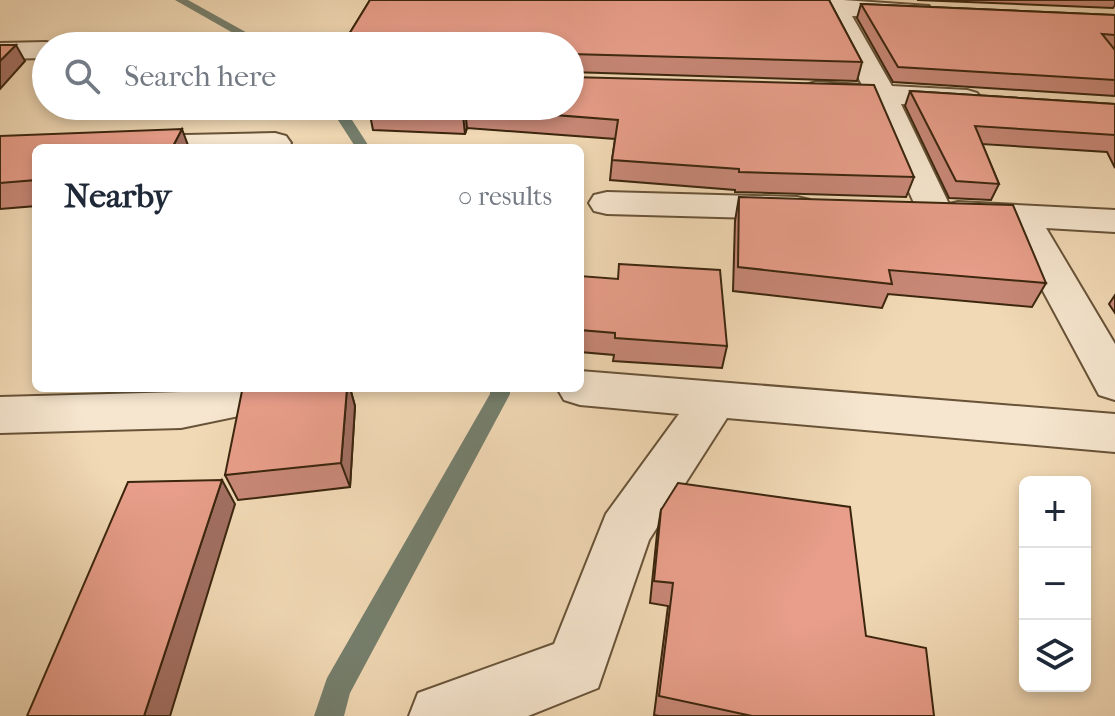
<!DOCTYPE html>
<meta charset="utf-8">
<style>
:root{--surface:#fff;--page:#f2f2f3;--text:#1f2937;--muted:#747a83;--line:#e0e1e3}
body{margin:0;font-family:"IM FELL French Canon",serif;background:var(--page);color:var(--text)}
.controls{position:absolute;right:24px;bottom:24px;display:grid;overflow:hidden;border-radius:12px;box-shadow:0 4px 12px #0003}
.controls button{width:72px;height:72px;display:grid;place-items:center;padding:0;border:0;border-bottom:2px solid var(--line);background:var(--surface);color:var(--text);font:40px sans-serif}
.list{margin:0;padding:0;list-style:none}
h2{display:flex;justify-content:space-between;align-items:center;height:104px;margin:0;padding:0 32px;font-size:34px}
h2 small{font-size:26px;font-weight:400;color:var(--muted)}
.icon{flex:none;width:44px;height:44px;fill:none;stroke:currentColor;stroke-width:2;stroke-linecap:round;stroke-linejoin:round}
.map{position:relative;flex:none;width:1115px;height:716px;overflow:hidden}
.search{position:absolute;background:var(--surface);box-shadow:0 4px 12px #0003;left:32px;top:32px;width:552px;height:88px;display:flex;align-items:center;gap:20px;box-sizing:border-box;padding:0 28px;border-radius:44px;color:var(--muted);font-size:30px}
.panel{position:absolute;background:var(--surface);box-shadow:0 4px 12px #0003;left:32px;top:144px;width:552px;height:248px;border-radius:12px}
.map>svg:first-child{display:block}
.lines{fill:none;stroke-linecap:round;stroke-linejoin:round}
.stream{fill:#757f6d;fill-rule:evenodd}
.minor-casing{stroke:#685338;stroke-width:4}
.minor{fill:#f6e6cf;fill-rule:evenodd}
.wall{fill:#c88877;stroke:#3b260e;stroke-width:2}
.shaded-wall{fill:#a26f61;stroke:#3b260e;stroke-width:2}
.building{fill:#e89e8a;stroke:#3b260e;stroke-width:2}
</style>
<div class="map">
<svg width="1115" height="716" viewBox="0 0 1115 716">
<rect width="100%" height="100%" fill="#f1d9b5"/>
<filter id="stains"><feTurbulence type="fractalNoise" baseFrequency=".0025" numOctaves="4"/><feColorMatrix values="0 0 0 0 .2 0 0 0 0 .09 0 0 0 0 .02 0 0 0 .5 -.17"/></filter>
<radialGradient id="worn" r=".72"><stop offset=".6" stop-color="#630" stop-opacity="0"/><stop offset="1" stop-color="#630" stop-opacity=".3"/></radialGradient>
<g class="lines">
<path class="stream" d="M175,0h13l83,46h-15z
M329,106h14l27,42h-14z
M490,388h20v6l-160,299 -6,23h-30l13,-38 163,-284z"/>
<g class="minor-casing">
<path id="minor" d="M843,0l86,6 3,5 -3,5 -9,2 -68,-2 40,70 75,4 10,3 5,6 -5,6 -10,3 -66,-4 48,100 9,-2 157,8v22l-69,-4 69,116v56l-16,-5 -91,-169 -87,-7 -51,-116 -64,-6 -5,-6 5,-6 10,-3 46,3 -35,-70 -55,-2 -9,-2 -3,-5 7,-6z
M46,42l11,4h-11v12l-46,1v-16z
M275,133l11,3 5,7 -3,5h-252v8l-8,-8 5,-7 11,-3z
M607,192l190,5 13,3 5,8 -5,8 -13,3 -190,-5 -13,-3 -5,-8 5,-8z
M580,371l535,43v38l-388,-34 -78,122 -51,148 -70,28h-119l9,-23 136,-49 52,-130 73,-100 -99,-9 -16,-5 -7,-12h23z
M202,388h113l-7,12 -16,5 -111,23 -181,5v-36l181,-5z"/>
</g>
<use href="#minor" class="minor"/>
</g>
<path class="wall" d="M370,0h459l33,62 -5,19 -287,-9v-26h-227v-2z
M917,0h198v5l-2,3z
M861,4l254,11v81l-222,-14 -36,-64z
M910,91l205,13v64l-8,-16 -125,-8 17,40 -8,16 -42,-2 -44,-92z
M570,106l344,71 -8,20 -171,-5v-2l-125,-10 2,-20 3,-21 -148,-11 -2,6 -92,-4 -4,-20z
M0,136l36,12v58l-36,3z
M739,197l307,86 -14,24 -144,-13 -6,14 -149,-17 2,-70z
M580,276l147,70 -5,22 -109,-7 1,-6 -34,-3z
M1115,295v18l-6,-9z
M274,388h76l5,18 -5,81 -112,13 -13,-25z
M661,510l205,126 68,80h-275l-5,-1 14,-109 -18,-3 7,-69z"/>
<path class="shaded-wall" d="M16,45l9,16 -25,28v-28z
M465,108l2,20 -2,6 -2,-19z
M182,129l7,19h-17z
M347,388h3l5,18 -5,81 -9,-24z
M222,480l13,24 -65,212h-26z"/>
<path class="building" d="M370,0h459l33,62 -292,-8v-8h-173l-54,-2z
M861,4l254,11v20l-13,-1 13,16v30l-217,-13z
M0,45h16l-16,16z
M570,77l304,8 40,92 -175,-5v-3l-127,-9 6,-40 -153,-12 -2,7 -94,-5 2,-4h199z
M910,91l205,13v31l-140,-9 24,58 -43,-3z
M182,129l-10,19h-136v32l-36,3v-47z
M739,197l274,8 33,78 -157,-13 3,14 -154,-17z
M619,264l101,6 7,76 -112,-8v-5l-35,-3v-54l38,3z
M274,388h73l-6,75 -116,12 17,-84z
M222,480l-78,236h-117l101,-234z
M678,483l172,24 16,129 60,12 8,68h-182l-93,-20 14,-113 -19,-2 7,-71z"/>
<rect width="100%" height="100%" filter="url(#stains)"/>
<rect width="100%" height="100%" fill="url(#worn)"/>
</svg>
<div class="controls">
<button>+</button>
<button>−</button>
<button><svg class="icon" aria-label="layers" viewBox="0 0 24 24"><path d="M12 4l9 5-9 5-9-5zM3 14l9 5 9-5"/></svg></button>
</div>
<div class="search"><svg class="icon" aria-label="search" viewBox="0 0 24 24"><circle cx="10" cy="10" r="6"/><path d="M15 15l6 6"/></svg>Search here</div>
<section class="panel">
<h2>Nearby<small>0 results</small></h2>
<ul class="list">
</ul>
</section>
</div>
